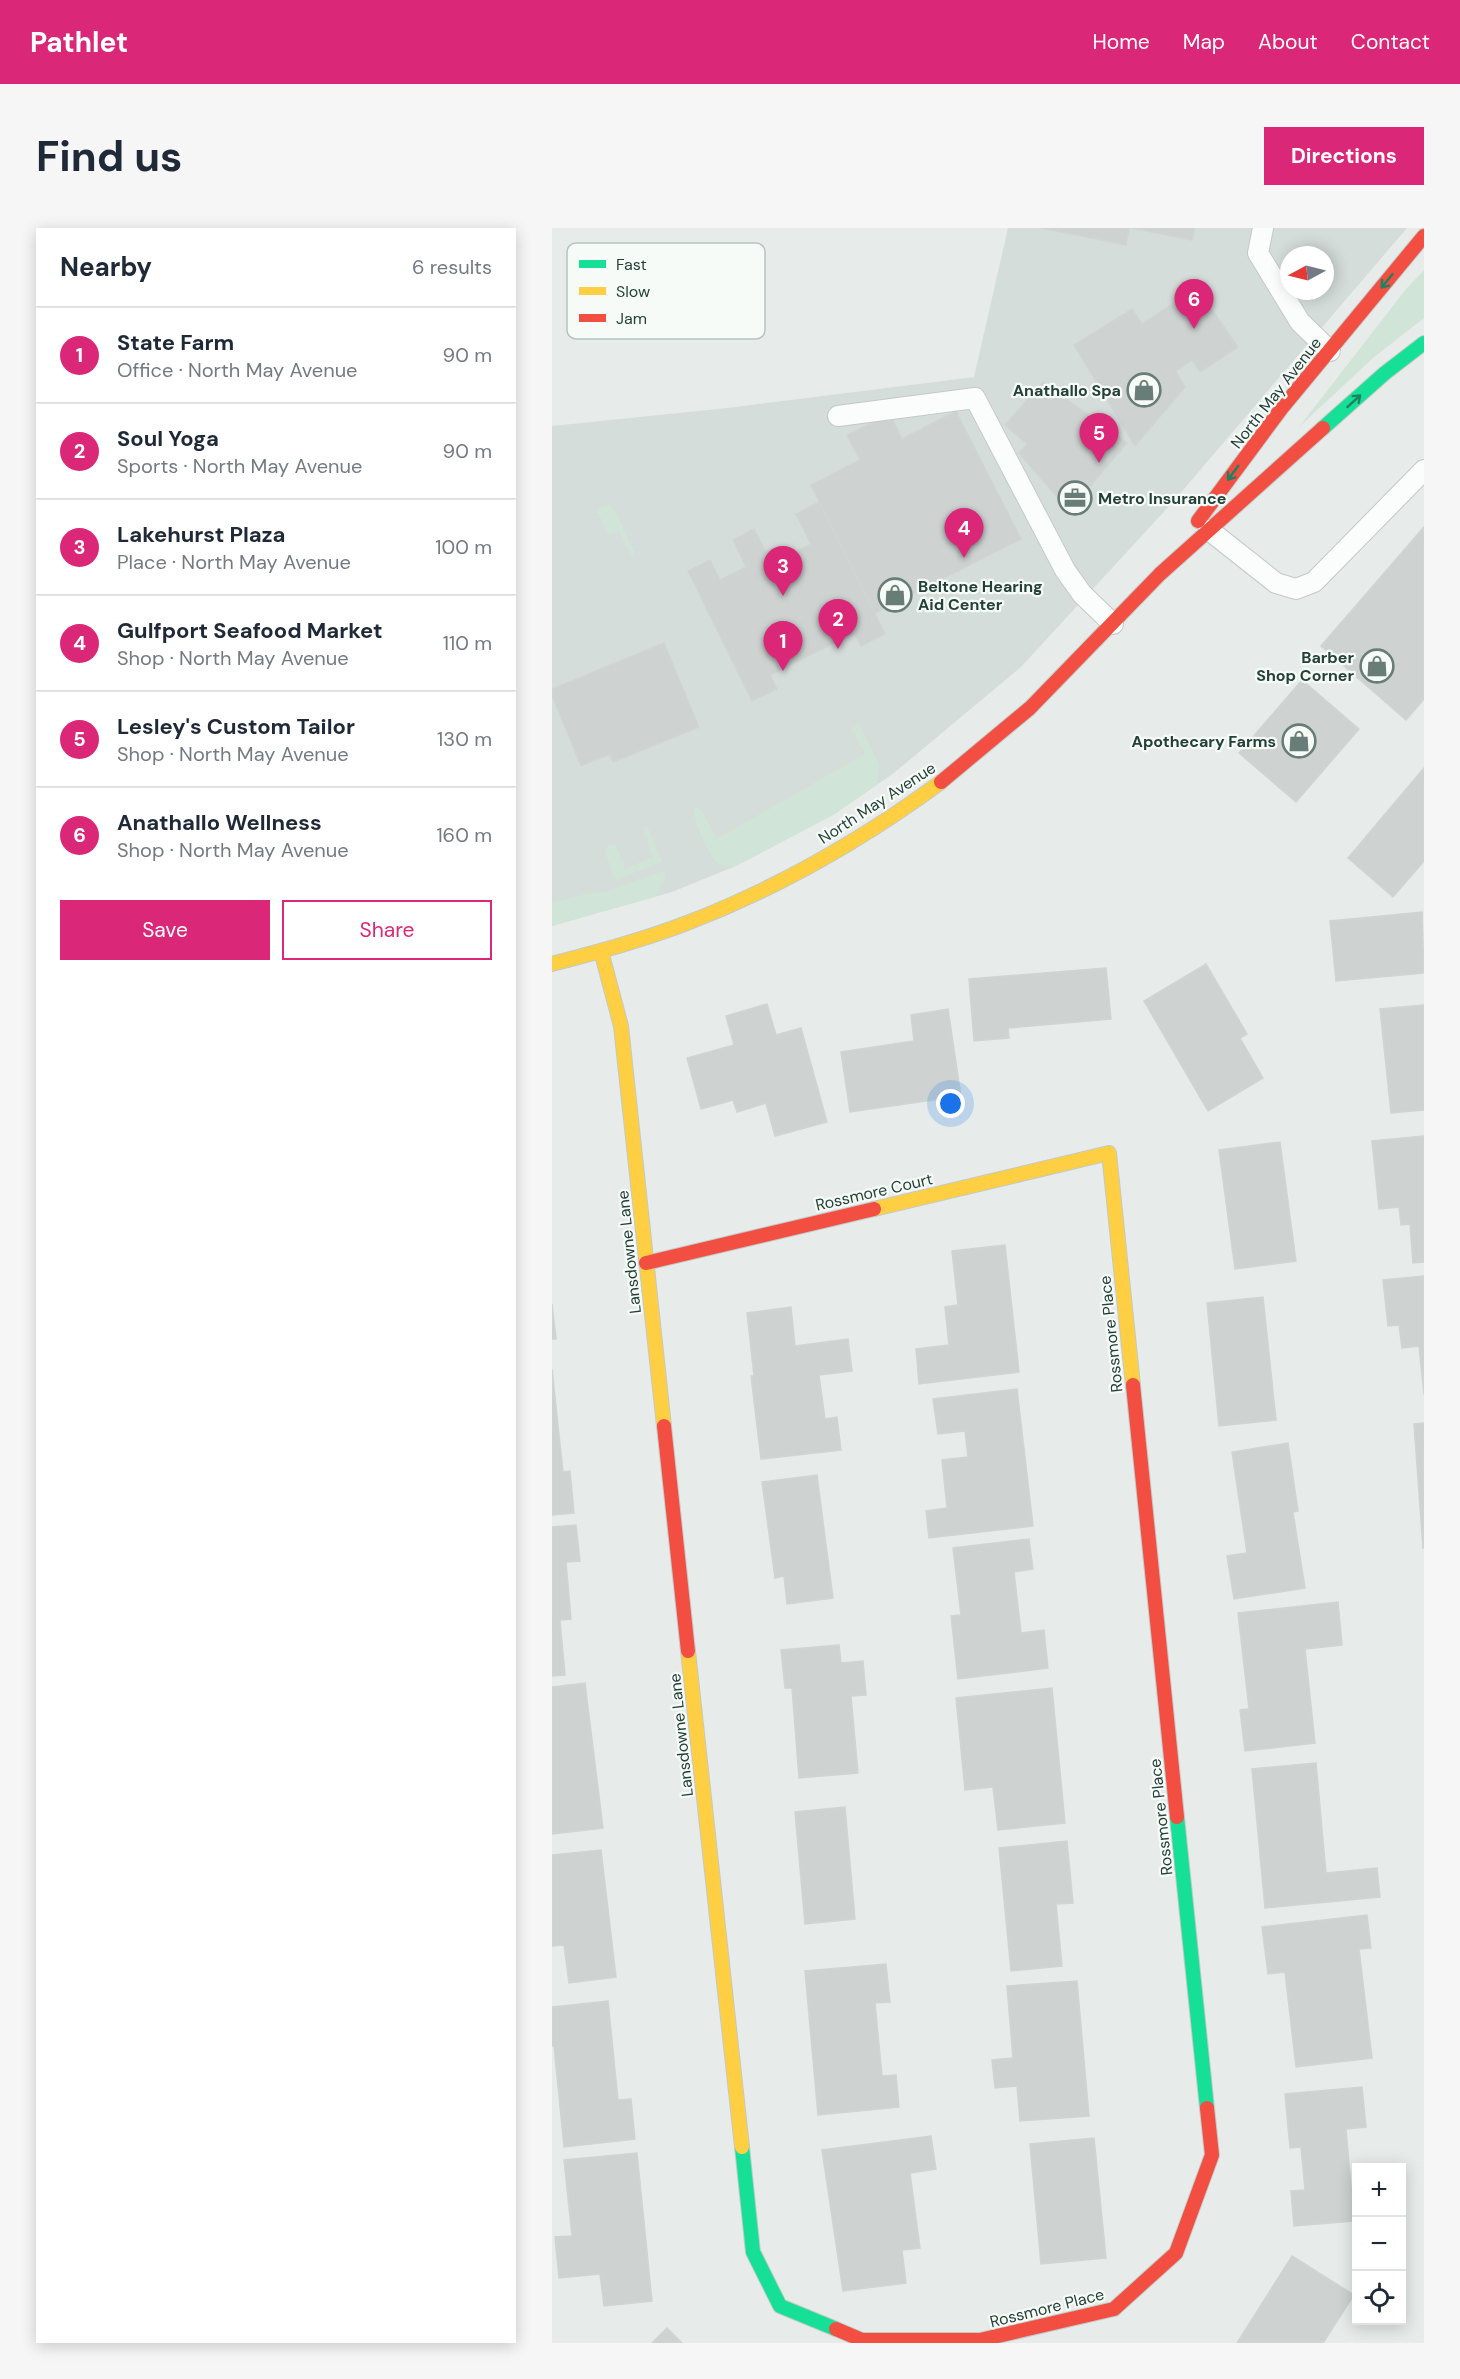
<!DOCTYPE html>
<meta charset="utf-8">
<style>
:root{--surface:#fff;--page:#f6f6f7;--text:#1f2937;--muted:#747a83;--line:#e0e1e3;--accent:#db2777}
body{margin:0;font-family:"DM Sans",sans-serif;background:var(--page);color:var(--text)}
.controls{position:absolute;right:18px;bottom:18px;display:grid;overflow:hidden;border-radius:0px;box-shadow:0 3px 15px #0003}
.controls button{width:54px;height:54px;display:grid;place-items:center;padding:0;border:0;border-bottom:2px solid var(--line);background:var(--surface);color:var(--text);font:30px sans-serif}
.compass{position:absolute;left:728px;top:18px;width:54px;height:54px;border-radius:50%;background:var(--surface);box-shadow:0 3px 15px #0003;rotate:263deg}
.you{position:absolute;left:399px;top:876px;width:21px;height:21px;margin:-15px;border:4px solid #fff;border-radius:50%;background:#1a73e8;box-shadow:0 0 0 9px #1a73e833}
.badge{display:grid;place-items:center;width:39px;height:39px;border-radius:50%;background:var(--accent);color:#fff;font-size:20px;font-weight:700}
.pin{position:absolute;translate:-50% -50px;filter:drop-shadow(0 2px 3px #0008)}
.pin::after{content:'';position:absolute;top:32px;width:21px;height:18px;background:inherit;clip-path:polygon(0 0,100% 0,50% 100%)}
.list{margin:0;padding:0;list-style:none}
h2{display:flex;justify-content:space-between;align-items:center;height:78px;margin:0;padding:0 24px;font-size:26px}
h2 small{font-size:20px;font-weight:400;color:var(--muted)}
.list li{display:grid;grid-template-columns:39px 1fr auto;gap:18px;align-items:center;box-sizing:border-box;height:96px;padding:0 24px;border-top:2px solid var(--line)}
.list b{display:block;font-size:22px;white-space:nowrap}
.list p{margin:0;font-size:20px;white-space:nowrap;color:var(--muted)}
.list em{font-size:20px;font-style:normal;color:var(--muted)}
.actions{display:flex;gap:12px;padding:18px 24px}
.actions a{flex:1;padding:14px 0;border:2px solid var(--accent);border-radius:0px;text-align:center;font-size:21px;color:var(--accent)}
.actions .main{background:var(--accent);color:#fff}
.icon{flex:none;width:33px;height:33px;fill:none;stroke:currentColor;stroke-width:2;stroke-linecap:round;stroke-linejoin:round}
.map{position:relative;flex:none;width:872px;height:2115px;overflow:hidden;border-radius:0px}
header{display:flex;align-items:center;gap:36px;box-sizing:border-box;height:84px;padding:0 30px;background:var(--accent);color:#fff}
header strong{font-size:28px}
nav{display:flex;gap:33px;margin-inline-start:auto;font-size:21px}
.intro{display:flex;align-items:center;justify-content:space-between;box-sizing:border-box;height:144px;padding:0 36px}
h1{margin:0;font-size:42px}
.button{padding:15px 27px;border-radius:0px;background:var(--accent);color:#fff;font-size:21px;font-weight:700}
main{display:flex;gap:36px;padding:0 36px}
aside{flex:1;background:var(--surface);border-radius:0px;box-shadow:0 3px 15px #0003}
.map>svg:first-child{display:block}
.built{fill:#d5ddda;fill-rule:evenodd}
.green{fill:#d0e5d7}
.building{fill:#ced3d1;stroke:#d0d5d3;stroke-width:1.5}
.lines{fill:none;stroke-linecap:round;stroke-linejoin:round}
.lane-casing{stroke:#c4c9c7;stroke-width:22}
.fast-casing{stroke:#c2cac7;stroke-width:16}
.slow-casing{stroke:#c2cac7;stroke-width:16}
.jam-casing{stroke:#c2cac7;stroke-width:16}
.lane{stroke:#fbfcfc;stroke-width:20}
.fast{stroke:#16e098;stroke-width:14}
.slow{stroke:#ffcf43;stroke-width:14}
.jam{stroke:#f24e42;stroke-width:14}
.oneway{stroke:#1e815f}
.labels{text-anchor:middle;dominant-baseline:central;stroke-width:4.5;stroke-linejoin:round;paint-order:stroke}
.poi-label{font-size:16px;font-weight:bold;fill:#244139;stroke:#f6fbf8;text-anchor:end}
.street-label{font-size:16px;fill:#244139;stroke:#f6fbf8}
.key{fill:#f6fbf8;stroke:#b7c3bf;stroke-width:1.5}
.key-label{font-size:16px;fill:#244139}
</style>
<header>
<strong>Pathlet</strong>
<nav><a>Home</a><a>Map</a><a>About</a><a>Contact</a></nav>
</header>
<div class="intro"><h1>Find us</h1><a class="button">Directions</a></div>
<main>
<aside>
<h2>Nearby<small>6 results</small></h2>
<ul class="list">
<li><span class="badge">1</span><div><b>State Farm</b><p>Office · North May Avenue</p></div><em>90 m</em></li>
<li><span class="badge">2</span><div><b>Soul Yoga</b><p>Sports · North May Avenue</p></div><em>90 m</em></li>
<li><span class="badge">3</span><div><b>Lakehurst Plaza</b><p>Place · North May Avenue</p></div><em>100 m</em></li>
<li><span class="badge">4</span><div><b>Gulfport Seafood Market</b><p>Shop · North May Avenue</p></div><em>110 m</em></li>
<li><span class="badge">5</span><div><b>Lesley's Custom Tailor</b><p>Shop · North May Avenue</p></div><em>130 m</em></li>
<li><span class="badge">6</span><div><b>Anathallo Wellness</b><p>Shop · North May Avenue</p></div><em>160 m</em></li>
</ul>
<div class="actions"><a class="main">Save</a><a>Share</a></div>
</aside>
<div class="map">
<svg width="872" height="2115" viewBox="0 0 872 2115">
<rect width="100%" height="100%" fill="#e7ecea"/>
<path class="built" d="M456,0h399l-235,275 -151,164 -127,106 -61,42 -97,51 -64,26 -120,34v-500l175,-18 247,-31zM737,27h36v36h-36z"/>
<path class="green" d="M872,42v48l-51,40 -74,69 107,-138z
M57,277l5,4 21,45 -3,2 -13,-25 -11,4 -10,-23 2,-4z
M305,496l3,1 19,40 -2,20 -44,30 -97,51c-9,1 -16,0 -22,-7 -7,-8 -21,-40 -20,-50l3,-2 4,3 16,29 148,-85 -13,-25z
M91,599l5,1 14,34 -47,18 -10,-29 5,-6h6l9,24 28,-12z
M112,643l1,7 -10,19 -103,28v-22l35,-9 22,-2 9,-5z"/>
<path class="building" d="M490,0h87l-3,17z
M580,0h63l-3,12z
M645,60l41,59 -38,25 -8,-12 -16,11 9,16 -50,59 -61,-101 58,-36 10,15z
M491,154l84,61 -58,68 -50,-58 8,-9 -22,-19z
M404,183l65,128 -146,74 -64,-128 49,-25 -13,-25 43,-21 12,25z
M267,274l66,132 -24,12 -7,-13 -84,42 7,14 -25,12 -64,-130 22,-11 10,20 26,-13 -13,-27 21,-11 12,23 8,-4 6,12 31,-16 -15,-30z
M872,299v172l-18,21 -85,-74z
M112,415l35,84 -86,35 -3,-8 -29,12 -29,-71v-6z
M750,452l57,49 -63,73 -57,-49z
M872,540v93l-31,36 -45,-39z
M870,684l2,61 -88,8 -6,-60z
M654,736l41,70 -7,4 23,40 -55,33 -64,-110z
M554,740l5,51 -103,9 1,10 -35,3 -5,-62z
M215,776l9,31 25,-7 26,94 -52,14 -9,-33 -29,9 -4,-12 -32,9 -14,-51 47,-13 -8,-29z
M872,777v105l-33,3 -11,-104z
M396,781l13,87 -111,16 -9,-60 73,-11 -3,-26z
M872,908v126l-11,1 -3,-39 -9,1 -2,-18 -20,2 -7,-68z
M728,914l16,119 -61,8 -16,-119z
M453,1017l14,127 -100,12 -3,-35 33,-4 -4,-38 13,-2 -6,-54z
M872,1048v119l-5,-49 -17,2 -3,-23 -11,1 -5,-46z
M711,1069l13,123 -57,6 -12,-123z
M0,1076l4,35h-4z
M239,1079l4,39 53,-7 4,32 -33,4 6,44 12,-2 4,33 -80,9 -10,-83h3l-7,-63z
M0,1141l11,103 7,-1 4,42 -22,2z
M465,1161l16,137 -104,12 -3,-27 21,-3 -5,-48 26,-3 -3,-26 -27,3 -5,-35z
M872,1195v125h-1l-9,-124z
M736,1215l10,68 -5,1 12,76 -71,11 -7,-43 20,-3 -15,-101z
M265,1247l16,123 -46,6 -3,-28 -9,2 -13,-96z
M24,1297l4,36 -14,1 5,57 -11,1 5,55 -13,1v-149z
M477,1311l4,30 -19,3 7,61 23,-3 4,38 -90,11 -7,-63 10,-1 -8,-67z
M786,1374l4,43 -37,4 10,94 -70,8 -5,-41 9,-1 -11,-96z
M287,1417l2,18 22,-2 3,34 -15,1 7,77 -59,5 -7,-90h-7l-4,-38z
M33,1455l18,145 -51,6v-147z
M500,1460l13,135 -67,7 -5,-43 -28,3 -9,-92z
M764,1535l10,110 51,-5 3,29 -115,11 -13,-139z
M293,1579l10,112 -50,5 -10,-112z
M515,1613l6,62 -17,1 6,62 -51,5 -12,-123z
M49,1622l15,127 -47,6 -5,-38 -12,1v-91z
M815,1687l4,33 -12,1 13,109 -76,9 -11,-95 -17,2 -6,-47z
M334,1736l4,38 -15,1 7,73 14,-1 3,32 -81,8 -13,-144z
M525,1753l12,135 -69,5 -3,-35 -22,2 -3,-28 21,-2 -6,-72z
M56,1773l10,99 13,-1 4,40 -71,8 -10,-101h-2v-39z
M810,1859l4,40 -20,2 8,92 -60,5 -3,-35 14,-1 -4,-43 -11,1 -5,-54z
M379,1908l5,33 -26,4 10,75 -18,2 4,33 -63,8 -21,-141z
M542,1910l12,120 -65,6 -11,-120z
M85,1925l15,148 -48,5 -4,-32 -41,4 -4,-41 17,-1 -8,-76z
M740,2028l62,39 -31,48h-86z
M115,2100l15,15h-30z"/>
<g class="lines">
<g class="lane-casing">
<path id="lane" d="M711,0l-5,25 42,69 30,29
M286,188l137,-18 90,172 17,24 31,30
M657,302l67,53 20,6 18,-7 110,-112"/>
</g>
<g class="fast-casing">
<path id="fast" d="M771,200l62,-55 39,-30
M625,1589l30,291
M190,1919l11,105 27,54 56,23"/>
</g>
<g class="slow-casing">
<path id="slow" d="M49,723l20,75 43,400
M0,736c45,-12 91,-24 135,-41 91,-35 175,-83 254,-141
M322,981l235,-56 24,232
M136,1423l54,496"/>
</g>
<g class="jam-casing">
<path id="jam" d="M646,293l83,-112 143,-173
M389,554l89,-74 130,-134 163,-146
M94,1035l228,-54
M581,1157l44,432
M112,1198l24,225
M284,2101l26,11h118l134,-31 62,-56 36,-98 -5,-47"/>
</g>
<use href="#lane" class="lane"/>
<use href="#fast" class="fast"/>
<use href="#slow" class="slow"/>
<use href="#jam" class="jam"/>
</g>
<defs><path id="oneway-shaft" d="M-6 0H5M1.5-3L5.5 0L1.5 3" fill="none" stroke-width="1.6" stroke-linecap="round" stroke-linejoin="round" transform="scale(1.5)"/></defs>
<g class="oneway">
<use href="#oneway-shaft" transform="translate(835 53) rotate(129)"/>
<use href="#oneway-shaft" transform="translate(802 173) rotate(-42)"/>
<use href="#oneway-shaft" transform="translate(681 245) rotate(126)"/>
</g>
<defs>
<g id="shop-ring" transform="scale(1.725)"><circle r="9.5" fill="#f6fbf8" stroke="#687d77" stroke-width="1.5"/><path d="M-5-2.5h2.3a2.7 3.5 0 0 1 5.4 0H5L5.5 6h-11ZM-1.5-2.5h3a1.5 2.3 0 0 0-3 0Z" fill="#687d77"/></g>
<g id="office-ring" transform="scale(1.725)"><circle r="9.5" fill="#f6fbf8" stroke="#687d77" stroke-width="1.5"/><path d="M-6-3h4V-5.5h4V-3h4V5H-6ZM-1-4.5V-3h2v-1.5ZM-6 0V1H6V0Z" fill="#687d77"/></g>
</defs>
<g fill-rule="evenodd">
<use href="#shop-ring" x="592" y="162"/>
<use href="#office-ring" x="523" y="270"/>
<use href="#shop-ring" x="343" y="367"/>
<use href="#shop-ring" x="825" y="438"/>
<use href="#shop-ring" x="747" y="513"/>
</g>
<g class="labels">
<g class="poi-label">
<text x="569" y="162">Anathallo Spa</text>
<text x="546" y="270" text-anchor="start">Metro Insurance</text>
<text x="366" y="358" text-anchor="start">Beltone Hearing<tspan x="366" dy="18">Aid Center</tspan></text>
<text x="802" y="429">Barber<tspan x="802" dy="18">Shop Corner</tspan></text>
<text x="724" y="513">Apothecary Farms</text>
</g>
<g class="street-label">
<text transform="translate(724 165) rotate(-52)">North May Avenue</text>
<text transform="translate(325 575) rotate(-33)">North May Avenue</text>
<text transform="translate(322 964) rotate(-13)">Rossmore Court</text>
<text transform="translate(77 1024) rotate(-96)">Lansdowne Lane</text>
<text transform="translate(559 1106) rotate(-96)">Rossmore Place</text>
<text transform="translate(129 1507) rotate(-96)">Lansdowne Lane</text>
<text transform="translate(609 1589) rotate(-96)">Rossmore Place</text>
<text transform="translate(495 2080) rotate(-14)">Rossmore Place</text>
</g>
</g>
<rect x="15" y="15" width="198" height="96" rx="9" class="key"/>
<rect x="27" y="32" width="27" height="8" fill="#16e098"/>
<rect x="27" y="59" width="27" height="8" fill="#ffcf43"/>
<rect x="27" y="86" width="27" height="8" fill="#f24e42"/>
<g class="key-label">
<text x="64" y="42">Fast</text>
<text x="64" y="69">Slow</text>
<text x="64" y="96">Jam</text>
</g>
</svg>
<div class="controls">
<button>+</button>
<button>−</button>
<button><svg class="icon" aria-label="locate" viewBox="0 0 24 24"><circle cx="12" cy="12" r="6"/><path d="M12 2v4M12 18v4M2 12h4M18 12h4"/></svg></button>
</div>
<svg class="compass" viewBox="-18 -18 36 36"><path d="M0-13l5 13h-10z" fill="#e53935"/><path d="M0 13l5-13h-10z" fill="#747a83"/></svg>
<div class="you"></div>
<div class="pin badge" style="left:231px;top:443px">1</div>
<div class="pin badge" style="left:286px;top:421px">2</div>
<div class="pin badge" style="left:231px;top:368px">3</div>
<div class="pin badge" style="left:412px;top:330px">4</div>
<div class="pin badge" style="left:547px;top:235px">5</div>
<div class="pin badge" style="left:642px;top:101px">6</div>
</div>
</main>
